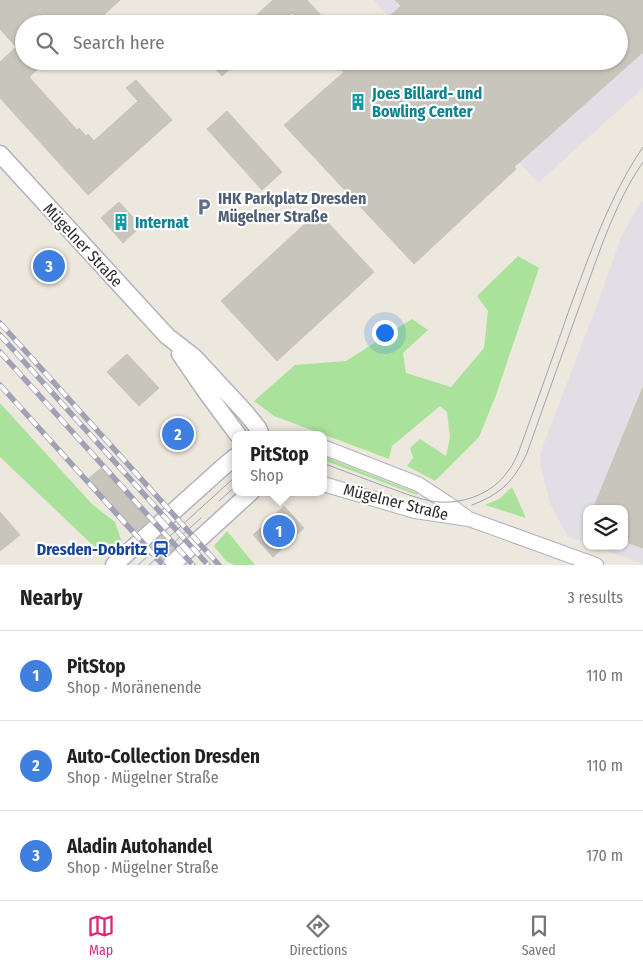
<!DOCTYPE html>
<meta charset="utf-8">
<style>
:root{--surface:#fff;--page:#f6f6f6;--text:#222;--muted:#767676;--line:#e0e0e0;--accent:#db2777}
body{margin:0;font-family:"Fira Sans Condensed",sans-serif;background:var(--page);color:var(--text)}
.controls{position:absolute;right:15px;bottom:15px;display:grid;overflow:hidden;border-radius:10px;box-shadow:0 1px 4px #0004}
.controls button{width:45px;height:45px;display:grid;place-items:center;padding:0;border:0;border-bottom:1px solid var(--line);background:var(--surface);color:var(--text);font:25px sans-serif}
.you{position:absolute;left:384px;top:332px;width:18px;height:18px;margin:-12px;border:4px solid #fff;border-radius:50%;background:#1a73e8;box-shadow:0 0 0 8px #1a73e833}
.badge{display:grid;place-items:center;width:32px;height:32px;border-radius:50%;background:var(--accent);color:#fff;font-size:16px;font-weight:700}
.pin{position:absolute;translate:-50% -50%;border:2px solid #fff;box-shadow:0 1px 5px #0006}
.popup{position:absolute;left:232px;top:431px;width:95px;height:65px;box-sizing:border-box;display:grid;place-content:center;border-radius:10px;background:var(--surface);filter:drop-shadow(0 1px 4px #0005);font-size:16px;white-space:nowrap;color:var(--muted)}
.popup b{font-size:19px;color:var(--text)}
.popup::after{content:'';position:absolute;left:50%;top:100%;margin-left:-10px;border:10px solid transparent;border-top-color:var(--surface)}
.list{margin:0;padding:0;list-style:none}
h2{display:flex;justify-content:space-between;align-items:center;height:65px;margin:0;padding:0 20px;font-size:21px}
h2 small{font-size:16px;font-weight:400;color:var(--muted)}
.list li{display:grid;grid-template-columns:32px 1fr auto;gap:15px;align-items:center;box-sizing:border-box;height:90px;padding:0 20px;border-top:1px solid var(--line)}
.list b{display:block;font-size:19px;white-space:nowrap}
.list p{margin:0;font-size:16px;white-space:nowrap;color:var(--muted)}
.list em{font-size:16px;font-style:normal;color:var(--muted)}
.icon{flex:none;width:28px;height:28px;fill:none;stroke:currentColor;stroke-width:2;stroke-linecap:round;stroke-linejoin:round}
.map{position:relative;flex:none;width:643px;height:565px;overflow:hidden}
.search{position:absolute;background:var(--surface);box-shadow:0 1px 4px #0004;left:15px;right:15px;top:15px;height:55px;display:flex;align-items:center;gap:12px;box-sizing:border-box;padding:0 18px;border-radius:28px;color:var(--muted);font-size:19px}
.sheet{height:335px;background:var(--surface)}
nav{display:flex;justify-content:space-around;align-items:center;box-sizing:border-box;height:70px;border-top:1px solid var(--line);background:var(--surface);font-size:14px;color:var(--muted)}
nav a{display:grid;justify-items:center;gap:2px}
nav .on{color:var(--accent)}
.map>svg:first-child{display:block}
.industrial{fill:#e1dee5}
.green{fill:#abe29b}
.building{fill:#c8c5bd;stroke:#c8c4b7}
.lines{fill:none;stroke-linecap:round;stroke-linejoin:round}
.tertiary-casing{stroke:#b1b2be;stroke-width:16}
.secondary-casing{stroke:#b1b2be;stroke-width:19}
.tertiary{stroke:#fff;stroke-width:14}
.secondary{stroke:#fff;stroke-width:16}
.tram{stroke:#a0a1b5;stroke-width:1}
.rail-casing{stroke:#a0a1b5;stroke-width:5.5}
.rail{stroke:#fff;stroke-width:4;stroke-dasharray:11;stroke-linecap:butt}
.labels{text-anchor:middle;dominant-baseline:central;stroke-width:4.5;stroke-linejoin:round;paint-order:stroke}
.culture-label{font-size:16px;font-weight:bold;fill:#0d838f;stroke:#fff;text-anchor:start}
.service-label{font-size:16px;font-weight:bold;fill:#4e5e75;stroke:#fff;text-anchor:start}
.street-label{font-size:16px;fill:#2b2b2b;stroke:#fff}
.transit-label{font-size:16px;font-weight:bold;fill:#164399;stroke:#fff;text-anchor:end}
</style>
<div class="map">
<svg width="643" height="565" viewBox="0 0 643 565">
<rect width="100%" height="100%" fill="#ede8dd"/>
<path class="industrial" d="M374,0h269v88l-105,95 -109,-122h190v-37h-223z
M643,200v364l-48,-18h29v-37h-37v34l-19,-6 -18,-33 -9,-37 -1,-9 4,-15 56,-146 21,-60 12,-21z"/>
<path class="green" d="M518,256l21,12 -43,127 -17,42 -44,44 -28,-15 6,-8 -3,-10 10,-9 26,17 4,-19 -3,-25 -7,-6 -48,40 -3,13 -115,-43 -20,-15 41,-36 51,-4 66,-42 16,11 -25,23 3,20 45,14 33,-39 4,-37 -11,-15z
M0,403l92,101 23,18 7,20 -18,14 -104,-99z
M323,456l94,37v2l-94,-35z
M512,487l14,31 -41,-13 14,-6z
M227,531l28,34h-21l-8,-4 -12,-15z"/>
<path class="building" d="M0,0h120l-26,24h-70v37h23l-18,16 48,53 2,-2 7,8 2,-2 6,7 44,-40 -12,-13 10,-8 36,40 -84,75 -88,-97v-36l16,-15 -16,-18z
M273,0h34l22,24h-27l-10,-11 -12,11h-33z
M395,0h248v52l-129,115 2,2 -102,95 -130,-139 60,-53 -9,-11h284v-37h-238l20,-18z
M208,61h31l-17,15z
M227,111l55,61 -20,18 -55,-61z
M119,202l22,24 -18,17 -22,-25z
M318,212l56,60 -97,89 -56,-60z
M127,354l32,34 -20,18 -32,-34z
M643,387v161l-19,-7v-32h-31z
M101,468l48,52 -13,12 -48,-53z
M284,506l20,22 -31,29 -20,-22z
M0,512l20,23 -20,16z
M162,535l12,14 -12,11 -12,-14z"/>
<g class="lines">
<g class="tertiary-casing">
<path id="tertiary" d="M323,447l95,37 29,19 19,14
M323,484l92,27 54,8 127,46"/>
</g>
<g class="secondary-casing">
<path id="secondary" d="M0,154l167,182 27,21 51,55 13,16 3,7
M180,354l24,35 34,46
M114,565l109,-98 12,-10
M171,565l80,-73"/>
</g>
<use href="#tertiary" class="tertiary"/>
<use href="#secondary" class="secondary"/>
<path class="tram" d="M323,463c20,8 40,15 61,23 15,5 31,12 47,15 28,5 61,-6 77,-30 5,-6 8,-13 11,-20 17,-47 34,-94 50,-141 21,-56 40,-113 74,-163
M219,501l16,-14
M472,505c29,-11 42,-24 55,-52 18,-51 36,-101 54,-151 18,-48 33,-98 62,-140
M138,565l97,-88
M149,565l52,-47"/>
<g class="rail-casing">
<path id="rail" d="M0,323l219,242
M0,335l208,230
M0,352l193,213
M0,385l163,180"/>
</g>
<use href="#rail" class="rail"/>
</g>
<defs>
<g id="building-bare" transform="scale(1.35)"><path d="M-4-6H4V6H1V3H-1V6H-4ZM-2.5-4.3h1.7v1.8h-1.7ZM.8-4.3h1.7v1.8H.8ZM-2.5-1h1.7V.8h-1.7ZM.8-1h1.7V.8H.8Z" fill="#0f9aa8" stroke="#fff" stroke-width="2.5" paint-order="stroke"/></g>
<g id="parking-bare" transform="scale(1.35)"><path d="M-3.5-5.5H1a3.5 3.5 0 0 1 0 7H-1V5.5H-3.5ZM-1-3.4V-.6H.8a1.4 1.4 0 0 0 0-2.8Z" fill="#5c6f8a" stroke="#fff" stroke-width="2.5" paint-order="stroke"/></g>
<g id="station-bare" transform="scale(1.35)"><path d="M-3-6H3Q5-6 5-4V2Q5 4 3 4L4.5 6H3L1.5 4h-3L-3 6H-4.5L-3 4Q-5 4-5 2V-4Q-5-6-3-6ZM-3.5-4v3h7v-3ZM-3.5 1v1.5H-2V1ZM2 1v1.5H3.5V1Z" fill="#1a4fb4" stroke="#fff" stroke-width="2.5" paint-order="stroke"/></g>
</defs>
<g fill-rule="evenodd">
<use href="#building-bare" x="358" y="102"/>
<use href="#parking-bare" x="204" y="207"/>
<use href="#building-bare" x="121" y="222"/>
<use href="#station-bare" x="161" y="549"/>
</g>
<g class="labels">
<g class="culture-label">
<text x="372" y="93">Joes Billard- und<tspan x="372" dy="18">Bowling Center</tspan></text>
<text x="135" y="222">Internat</text>
</g>
<g class="service-label">
<text x="218" y="198">IHK Parkplatz Dresden<tspan x="218" dy="18">Mügelner Straße</tspan></text>
</g>
<g class="street-label">
<text transform="translate(83 245) rotate(47)">Mügelner Straße</text>
<text transform="translate(396 502) rotate(14)">Mügelner Straße</text>
</g>
<g class="transit-label">
<text x="147" y="549">Dresden-Dobritz</text>
</g>
</g>
</svg>
<div class="controls">
<button><svg class="icon" aria-label="layers" viewBox="0 0 24 24"><path d="M12 4l9 5-9 5-9-5zM3 14l9 5 9-5"/></svg></button>
</div>
<div class="you"></div>
<div class="pin badge" style="left:279px;top:531px;background:#3f7fe0">1</div>
<div class="popup"><b>PitStop</b>Shop</div>
<div class="pin badge" style="left:178px;top:434px;background:#3f7fe0">2</div>
<div class="pin badge" style="left:49px;top:266px;background:#3f7fe0">3</div>
<div class="search"><svg class="icon" aria-label="search" viewBox="0 0 24 24"><circle cx="10" cy="10" r="6"/><path d="M15 15l6 6"/></svg>Search here</div>
</div>
<section class="sheet">
<h2>Nearby<small>3 results</small></h2>
<ul class="list">
<li><span class="badge" style="background:#3f7fe0">1</span><div><b>PitStop</b><p>Shop · Moränenende</p></div><em>110 m</em></li>
<li><span class="badge" style="background:#3f7fe0">2</span><div><b>Auto-Collection Dresden</b><p>Shop · Mügelner Straße</p></div><em>110 m</em></li>
<li><span class="badge" style="background:#3f7fe0">3</span><div><b>Aladin Autohandel</b><p>Shop · Mügelner Straße</p></div><em>170 m</em></li>
</ul>
</section>
<nav>
<a class="on"><svg class="icon" aria-label="map" viewBox="0 0 24 24"><path d="M3 6l6-2 6 2 6-2v14l-6 2-6-2-6 2zM9 4v14M15 6v14"/></svg>Map</a>
<a><svg class="icon" aria-label="directions" viewBox="0 0 24 24"><path d="M12 3l9 9-9 9-9-9zM9 14v-3h6M13 9l2 2-2 2"/></svg>Directions</a>
<a><svg class="icon" aria-label="saved" viewBox="0 0 24 24"><path d="M7 4h10v16l-5-4-5 4z"/></svg>Saved</a>
</nav>
